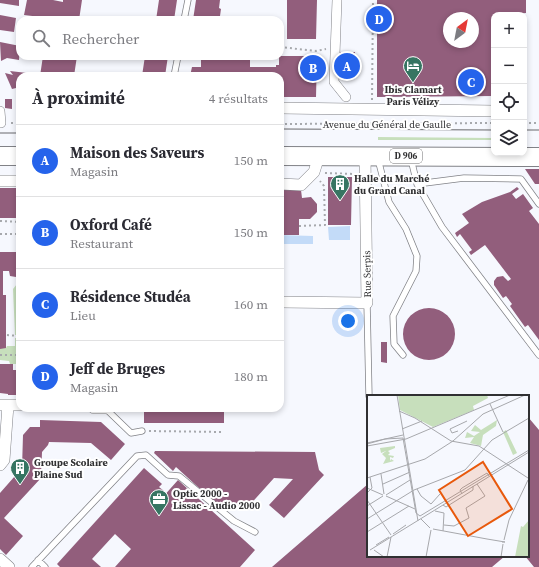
<!DOCTYPE html>
<html lang="fr">
<meta charset="utf-8">
<style>
:root{--surface:#fff;--page:#f7f7f7;--text:#2b2b33;--muted:#7c7c81;--line:#e1e1e2;--accent:#2563eb}
body{margin:0;font-family:"Source Serif 4",serif;background:var(--page);color:var(--text)}
.controls{position:absolute;right:12px;top:12px;display:grid;overflow:hidden;border-radius:8px;box-shadow:0 2px 6px #0003}
.controls button{width:36px;height:36px;display:grid;place-items:center;padding:0;border:0;border-bottom:1px solid var(--line);background:var(--surface);color:var(--text);font:20px sans-serif}
.compass{position:absolute;left:443px;top:12px;width:36px;height:36px;border-radius:50%;background:var(--surface);box-shadow:0 2px 6px #0003;rotate:32deg}
.you{position:absolute;left:348px;top:321px;width:14px;height:14px;margin:-10px;border:3px solid #fff;border-radius:50%;background:#1a73e8;box-shadow:0 0 0 6px #1a73e833}
.badge{display:grid;place-items:center;width:26px;height:26px;border-radius:50%;background:var(--accent);color:#fff;font-size:13px;font-weight:700}
.pin{position:absolute;translate:-50% -50%;border:2px solid #fff;box-shadow:0 1px 4px #0006}
.list{margin:0;padding:0;list-style:none}
h2{display:flex;justify-content:space-between;align-items:center;height:52px;margin:0;padding:0 16px;font-size:17px}
h2 small{font-size:13px;font-weight:400;color:var(--muted)}
.list li{display:grid;grid-template-columns:26px 1fr auto;gap:12px;align-items:center;box-sizing:border-box;height:72px;padding:0 16px;border-top:1px solid var(--line)}
.list b{display:block;font-size:15px;white-space:nowrap}
.list p{margin:0;font-size:13px;white-space:nowrap;color:var(--muted)}
.list em{font-size:13px;font-style:normal;color:var(--muted)}
.icon{flex:none;width:22px;height:22px;fill:none;stroke:currentColor;stroke-width:2;stroke-linecap:round;stroke-linejoin:round}
.map{position:relative;flex:none;width:539px;height:567px;overflow:hidden}
.search{position:absolute;background:var(--surface);box-shadow:0 2px 6px #0003;left:16px;top:16px;width:268px;height:44px;display:flex;align-items:center;gap:10px;box-sizing:border-box;padding:0 14px;border-radius:12px;color:var(--muted);font-size:15px}
.panel{position:absolute;background:var(--surface);box-shadow:0 2px 6px #0003;left:16px;top:72px;width:268px;height:340px;border-radius:12px}
.map>svg:first-child{display:block}
.green{fill:#c7dfbc}
.water{fill:#c3dbf8}
.building{fill:#925e7c;fill-rule:evenodd}
.lines{fill:none;stroke-linecap:round;stroke-linejoin:round}
.service-casing{stroke:#818287;stroke-width:7}
.pedestrian-casing{stroke:#818287;stroke-width:10}
.minor-casing{stroke:#818287;stroke-width:12}
.primary-casing{stroke:#818287;stroke-width:20}
.path{stroke:#a7a9ad;stroke-width:2;stroke-dasharray:2 3;stroke-linecap:butt}
.service{stroke:#fff;stroke-width:5.5}
.pedestrian{stroke:#fff;stroke-width:9}
.minor{stroke:#fff;stroke-width:11}
.primary{stroke:#fff;stroke-width:18}
.tram{stroke:#69696c;stroke-width:1}
.labels{text-anchor:middle;dominant-baseline:central;stroke-width:4;stroke-linejoin:round;paint-order:stroke}
.shield{fill:#fff;stroke:#6e6e70;stroke-width:1}
.shield-label{font-size:9px;font-weight:bold;fill:#303032}
.poi-label{font-size:10px;font-weight:bold;fill:#303032;stroke:#fff;text-anchor:start}
.street-label{font-size:10px;fill:#303032;stroke:#fff}
.inset-road{fill:none;stroke:#a7a8ac;stroke-width:1}
.view{fill:#e8590c;fill-opacity:0.15;stroke:#e8590c;stroke-width:2}
.inset-edge{fill:none;stroke:#303032;stroke-width:2}
</style>
<div class="map">
<svg width="539" height="567" viewBox="0 0 539 567">
<rect width="100%" height="100%" fill="#f6f8fe"/>
<path class="green" d="M378,137l116,1v2h-116z
M17,284h3v51h-5l-2,-46z
M15,338h5v29h-2v-3h-8l-1,-3 -9,-1v-12h6l1,-2h8z"/>
<path class="water" d="M350,226v14h-21l-1,-13z
M280,235l33,1v8h-33z"/>
<path class="building" d="M0,0h19v6l-19,-3z
M27,0h26l10,2v-2h19l-3,20h-31l1,-2 -25,-3z
M159,0h18l-3,20h-18z
M196,0h24l-1,8 2,1 -1,7 -2,1h2l-1,3h-26z
M287,0h30l-1,39h-29z
M377,0h149v13l-32,2v81l-117,1zM449,18h24v24h-24z
M0,15l16,3 -2,14 -14,-2z
M0,42l20,4 -1,14 -12,-2 -6,3z
M338,52h17v27h-17z
M43,56h34l-3,20h-34z
M145,56h23l-3,20h-23z
M201,56h36l13,1v10h26v-2h3v-9h38l-1,41h-36v-21h-90l2,-9h9z
M10,71l17,2 -1,3h-6v11l-8,2 -7,-16 8,2z
M5,99h7v10l-7,-1z
M525,169h14v15h-4z
M328,177h24l-1,48h-23z
M517,187l2,2 -7,5 4,5 7,-5 10,14 -4,3 10,13v116l-11,-15 -3,2 -15,-21 2,-2 -6,-8 -3,2 -9,-13v-4l3,-4 6,-1 5,5 3,-2 -26,-34 -14,10 -2,-3 3,-2 -12,-16 -3,3 -2,-4 14,-10 -7,-9 20,-12 28,-10z
M0,188h20v30h-20z
M280,190h21l1,8 9,-1 6,7v8l-7,7h-11v16h-19z
M0,252h20v29l-4,-1v-3l-6,-1 -1,-5h-6v24h3v53l-6,1z
M403 334a26 26 0 1 1 52 0a26 26 0 1 1-52 0Z
M381,342h6v21l-6,-1z
M0,364h13v6h7v25h-12v-1l-8,-1z
M144,408h80v15h-80z
M528,417l11,13v137h-5l-9,-11h3z
M40,420l61,2 24,22 -14,16 -20,-17 -42,-1 -1,3 -6,7 -1,26 -37,40 19,18 -17,19 -6,-6v-56l22,-25 1,-33 7,-8h10z
M155,451l160,1 4,18 5,5 -40,43 -15,-13 24,-26 -19,-1 -27,30h-26l-45,-41 -3,4 -19,-18z
M144,468l18,16 -3,3 5,4 -4,4 2,3 16,-18 77,70 -15,17h-125l16,-18 -16,-15 -23,25 9,8h-41l-3,-3z
M368,484v72h137l-13,11h-220z"/>
<g class="lines">
<g class="service-casing">
<path id="service" d="M184,20l4,-20
M174,76l4,-20
M378,159l11,43 17,27 11,27 -1,15 -23,45 1,28 9,11
M411,159l6,25 25,43 97,128
M417,184l47,-6 57,1 18,25
M367,303l2,93
M105,408l26,25 11,-2
M38,560l7,7
M32,567l105,-111 9,-1 22,20 11,1 55,45 21,11"/>
</g>
<g class="pedestrian-casing">
<path id="pedestrian" d="M337,0l-3,82 12,15
M0,111l1,12"/>
</g>
<g class="minor-casing">
<path id="minor" d="M280,108l214,3
M0,181h20
M280,184l21,1 13,-13 5,-16
M280,302l87,1 -2,-147
M0,405h20
M94,408h12
M0,465l4,-5 4,-55
M0,559l9,8"/>
</g>
<g class="primary-casing">
<path id="primary" d="M0,156h20
M280,156l259,1"/>
</g>
<path class="path" d="M280,47l36,4 10,-2
M372,100l1,-100
M11,123h9
M524,123h15
M280,124l214,-1
M325,173l29,1
M0,221l20,1
M299,226l26,-1 -1,-39 -4,-5
M0,234h20
M7,335l13,1
M0,355h20
M149,431l73,1"/>
<use href="#service" class="service"/>
<use href="#pedestrian" class="pedestrian"/>
<use href="#minor" class="minor"/>
<use href="#primary" class="primary"/>
<path class="tram" d="M280,129l214,1
M524,130h15
M0,133h20"/>
</g>
<defs>
<g id="hotel-pin" transform="scale(1)"><path d="M0 17L-7.5 6A9.5 9.5 0 1 1 7.5 6Z" fill="#367562" stroke="#fff"/><path d="M-6-4.5h1.5V1H6V5H4.5V3h-9V5H-6ZM-4 0a1.8 1.8 0 1 1 3.6 0ZM.5 0V-2.5h3Q6-2.5 6 0Z" fill="#fff"/></g>
<g id="building-pin" transform="scale(1)"><path d="M0 17L-7.5 6A9.5 9.5 0 1 1 7.5 6Z" fill="#367562" stroke="#fff"/><path d="M-4-6H4V6H1V3H-1V6H-4ZM-2.5-4.3h1.7v1.8h-1.7ZM.8-4.3h1.7v1.8H.8ZM-2.5-1h1.7V.8h-1.7ZM.8-1h1.7V.8H.8Z" fill="#fff"/></g>
<g id="office-pin" transform="scale(1)"><path d="M0 17L-7.5 6A9.5 9.5 0 1 1 7.5 6Z" fill="#367562" stroke="#fff"/><path d="M-6-3h4V-5.5h4V-3h4V5H-6ZM-1-4.5V-3h2v-1.5ZM-6 0V1H6V0Z" fill="#fff"/></g>
</defs>
<g fill-rule="evenodd">
<use href="#hotel-pin" x="413" y="66"/>
<use href="#building-pin" x="340" y="184"/>
<use href="#building-pin" x="20" y="468"/>
<use href="#office-pin" x="159" y="499"/>
</g>
<g class="labels">
<rect class="shield" x="390" y="149" width="32" height="14" rx="3"/>
<g class="shield-label">
<text x="406" y="156">D 906</text>
</g>
<g class="poi-label">
<text x="413" y="89" text-anchor="middle">Ibis Clamart<tspan x="413" dy="12">Paris Vélizy</tspan></text>
<text x="354" y="178">Halle du Marché<tspan x="354" dy="12">du Grand Canal</tspan></text>
<text x="34" y="462">Groupe Scolaire<tspan x="34" dy="12">Plaine Sud</tspan></text>
<text x="173" y="493">Optic 2000 -<tspan x="173" dy="12">Lissac - Audio 2000</tspan></text>
</g>
<g class="street-label">
<text x="387" y="124">Avenue du Général de Gaulle</text>
<text transform="translate(367 274) rotate(-91)">Rue Serpis</text>
</g>
</g>
<g transform="translate(367 395)">
<rect width="162" height="162" fill="#f6f8fe"/>
<path d="M31,0h89l1,3 -15,8 1,4 -41,17 -33,-17zM130,25l-1,6 -13,9 -2,11 -11,-3 4,-6 -9,1 2,-6 7,4 6,-4 -9,-1 4,-6 6,5zM139,35l11,23 -4,2 -10,-23zM28,51v2l-7,3 2,2 -2,2 6,1 -1,2 -3,-1v4l1,-2 3,2 -11,3 3,-6 -4,-4 4,-3 -5,2 -1,-5zM162,125v37h-14l6,-31 2,1z" fill="#c7dfbc"/>
<path class="inset-road" d="M30,0l21,126M123,9l13,28M32,16l16,7 36,23 28,5 49,32M35,34l20,-8M91,36l-6,2 -2,-4 17,-8M0,48l36,-8M0,49l18,-5 18,-1 13,75 4,3 109,-66M0,51l39,-7 104,-44M14,79l3,20M0,83l58,-19 28,-18 30,-27 42,-19M16,89l27,-12M0,93l16,7M50,94l4,7 10,8 9,-10M0,98l5,-5 -2,-11M95,99l-2,-4 2,-2 25,-15 2,3M19,100l24,-15M19,101l29,13M0,105l24,35M76,110l3,2 27,-17v-4M0,111l16,-10M68,116l9,2 -1,18M0,124l47,-29 51,-20 27,-30 37,-22M54,124l9,9M77,130l10,1 15,-8 -3,-10 19,-12 -8,-12M66,134l54,10M0,137l42,-26M26,139l13,-9M120,144l18,3h-3M137,145l5,-20 19,-40M9,150l13,-8M3,155l159,-98M7,155l10,7M20,162l4,-20M59,162l5,-27M134,162l2,-13"/>
<path class="view" d="M116,67l29,47 -44,27 -29,-46z"/>
<rect width="162" height="162" class="inset-edge"/>
</g>
</svg>
<div class="controls">
<button>+</button>
<button>−</button>
<button><svg class="icon" aria-label="locate" viewBox="0 0 24 24"><circle cx="12" cy="12" r="6"/><path d="M12 2v4M12 18v4M2 12h4M18 12h4"/></svg></button>
<button><svg class="icon" aria-label="layers" viewBox="0 0 24 24"><path d="M12 4l9 5-9 5-9-5zM3 14l9 5 9-5"/></svg></button>
</div>
<svg class="compass" viewBox="-18 -18 36 36"><path d="M0-13l5 13h-10z" fill="#e53935"/><path d="M0 13l5-13h-10z" fill="#7c7c81"/></svg>
<div class="you"></div>
<div class="pin badge" style="left:347px;top:66px">A</div>
<div class="pin badge" style="left:313px;top:68px">B</div>
<div class="pin badge" style="left:471px;top:82px">C</div>
<div class="pin badge" style="left:379px;top:19px">D</div>
<div class="search"><svg class="icon" aria-label="search" viewBox="0 0 24 24"><circle cx="10" cy="10" r="6"/><path d="M15 15l6 6"/></svg>Rechercher</div>
<section class="panel">
<h2>À proximité<small>4 résultats</small></h2>
<ul class="list">
<li><span class="badge">A</span><div><b>Maison des Saveurs</b><p>Magasin</p></div><em>150 m</em></li>
<li><span class="badge">B</span><div><b>Oxford Café</b><p>Restaurant</p></div><em>150 m</em></li>
<li><span class="badge">C</span><div><b>Résidence Studéa</b><p>Lieu</p></div><em>160 m</em></li>
<li><span class="badge">D</span><div><b>Jeff de Bruges</b><p>Magasin</p></div><em>180 m</em></li>
</ul>
</section>
</div>
